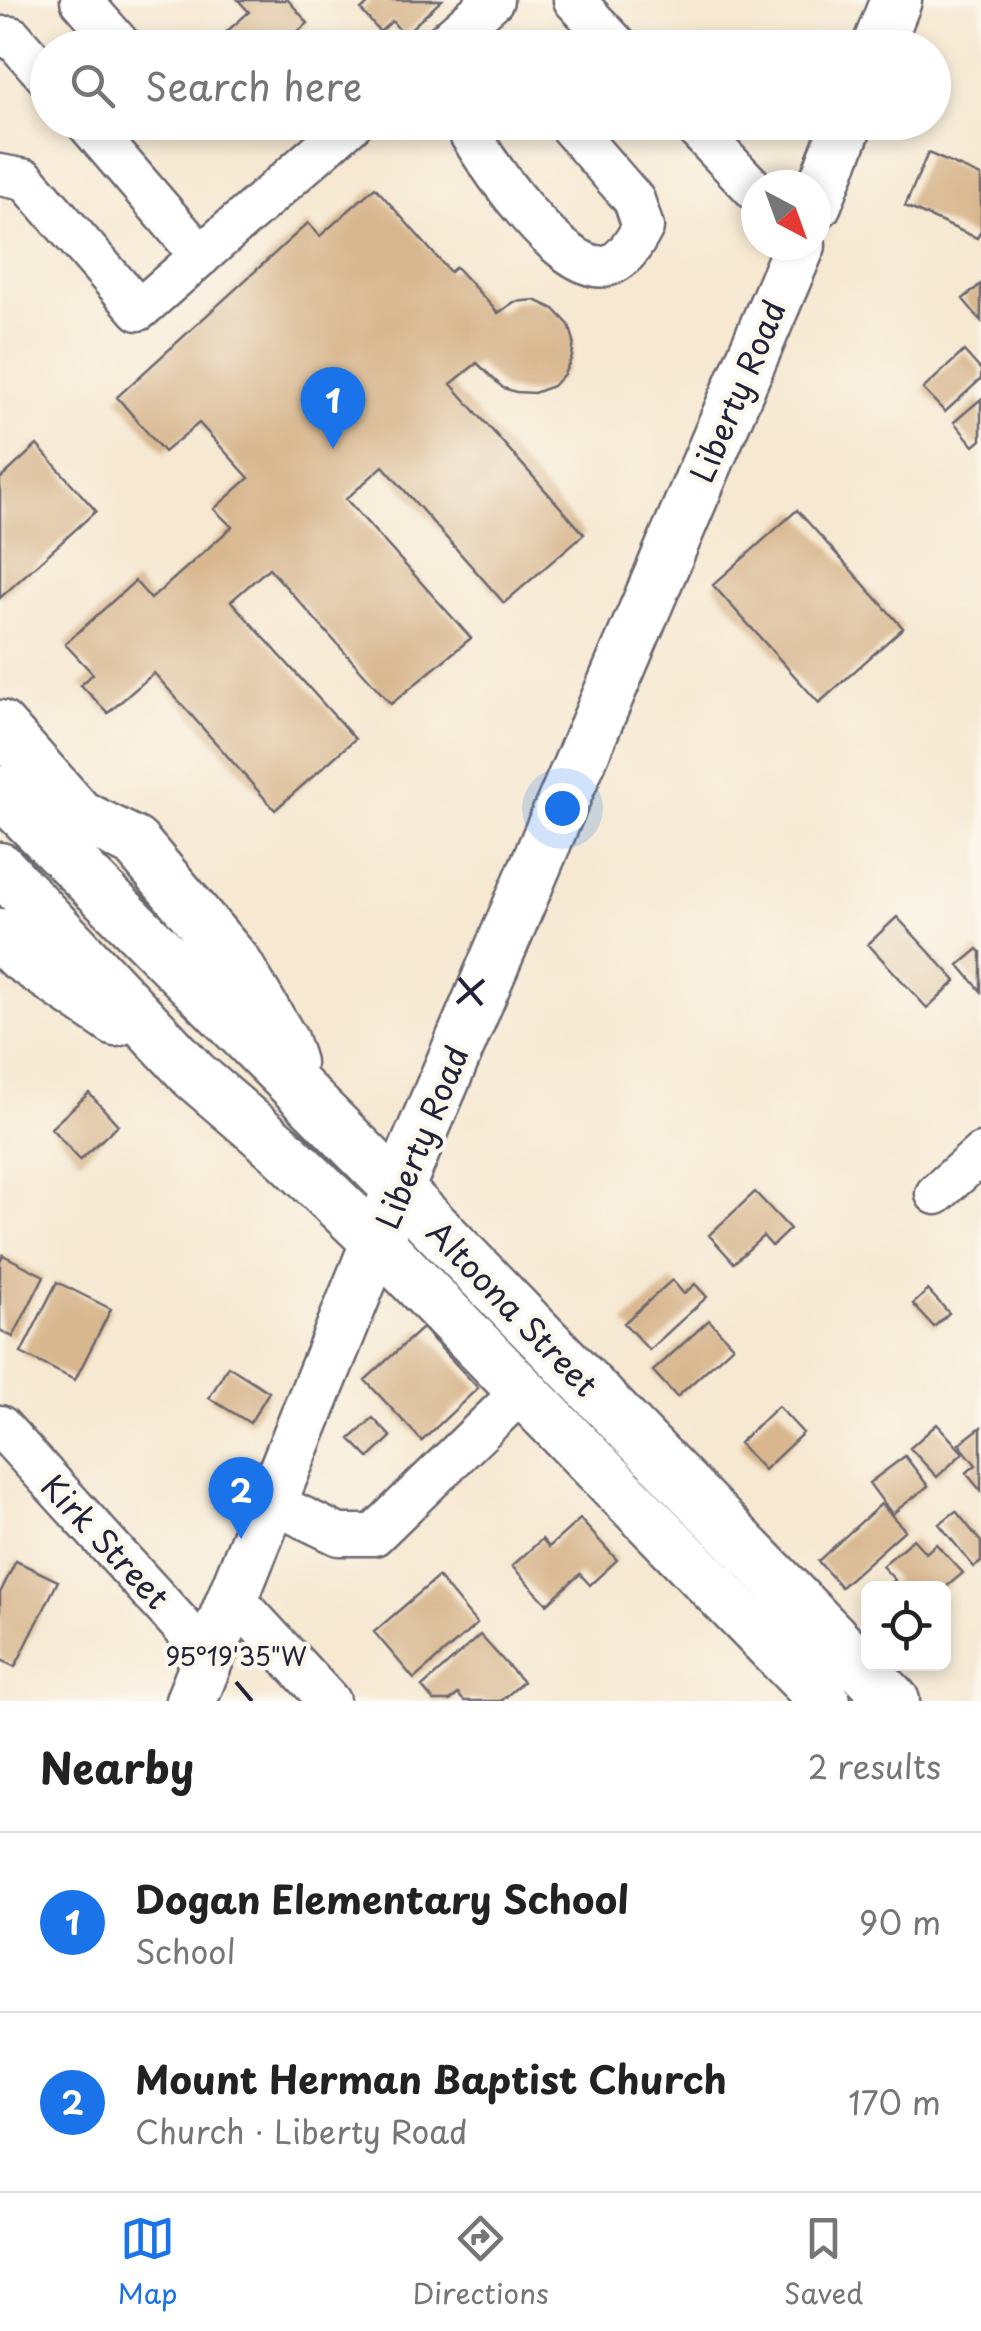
<!DOCTYPE html>
<meta charset="utf-8">
<style>
:root{--surface:#fff;--page:#f6f6f6;--text:#222;--muted:#767676;--line:#e0e0e0;--accent:#1a73e8}
body{margin:0;font-family:"Playpen Sans",sans-serif;background:var(--page);color:var(--text)}
.controls{position:absolute;right:30px;bottom:30px;display:grid;overflow:hidden;border-radius:15px;box-shadow:0 5px 15px #0003}
.controls button{width:90px;height:90px;display:grid;place-items:center;padding:0;border:0;border-bottom:2px solid var(--line);background:var(--surface);color:var(--text);font:50px sans-serif}
.compass{position:absolute;left:741px;top:170px;width:90px;height:90px;border-radius:50%;background:var(--surface);box-shadow:0 5px 15px #0003;rotate:139deg}
.you{position:absolute;left:562px;top:808px;width:35px;height:35px;margin:-25px;border:8px solid #fff;border-radius:50%;background:#1a73e8;box-shadow:0 0 0 15px #1a73e833}
.badge{display:grid;place-items:center;width:65px;height:65px;border-radius:50%;background:var(--accent);color:#fff;font-size:32px;font-weight:700}
.pin{position:absolute;translate:-50% -82px;filter:drop-shadow(0 2px 5px #0008)}
.pin::after{content:'';position:absolute;top:52px;width:35px;height:30px;background:inherit;clip-path:polygon(0 0,100% 0,50% 100%)}
.list{margin:0;padding:0;list-style:none}
h2{display:flex;justify-content:space-between;align-items:center;height:130px;margin:0;padding:0 40px;font-size:42px}
h2 small{font-size:32px;font-weight:400;color:var(--muted)}
.list li{display:grid;grid-template-columns:65px 1fr auto;gap:30px;align-items:center;box-sizing:border-box;height:180px;padding:0 40px;border-top:2px solid var(--line)}
.list b{display:block;font-size:38px;white-space:nowrap}
.list p{margin:0;font-size:32px;white-space:nowrap;color:var(--muted)}
.list em{font-size:32px;font-style:normal;color:var(--muted)}
.icon{flex:none;width:55px;height:55px;fill:none;stroke:currentColor;stroke-width:2;stroke-linecap:round;stroke-linejoin:round}
.map{position:relative;flex:none;width:981px;height:1701px;overflow:hidden}
.search{position:absolute;background:var(--surface);box-shadow:0 5px 15px #0003;left:30px;right:30px;top:30px;height:110px;display:flex;align-items:center;gap:25px;box-sizing:border-box;padding:0 35px;border-radius:55px;color:var(--muted);font-size:38px}
.sheet{height:490px;background:var(--surface)}
nav{display:flex;justify-content:space-around;align-items:center;box-sizing:border-box;height:140px;border-top:2px solid var(--line);background:var(--surface);font-size:28px;color:var(--muted)}
nav a{display:grid;justify-items:center;gap:5px}
nav .on{color:var(--accent)}
.map>svg:first-child{display:block}
.building{fill:#d8b78f}
.lines{fill:none;stroke-linecap:round;stroke-linejoin:round}
.minor-casing{stroke:#6c6770;stroke-width:45}
.major-casing{stroke:#6c6770;stroke-width:55}
.minor{stroke:#fff;stroke-width:40}
.major{stroke:#fff;stroke-width:50}
.ticks{fill:none;stroke:#22223b;stroke-width:4}
.labels{text-anchor:middle;dominant-baseline:central;stroke-width:9;stroke-linejoin:round;paint-order:stroke}
.street-label{font-size:32px;fill:#22223b;stroke:#fbf7ec}
.ticks-label{font-size:25px;text-anchor:middle;fill:#22223b;stroke:#fbf7ec;stroke-width:9;stroke-linejoin:round;paint-order:stroke}
</style>
<div class="map">
<svg width="981" height="1701" viewBox="0 0 981 1701">
<rect width="100%" height="100%" fill="#fbf7ec"/>
<filter id="ink" filterUnits="userSpaceOnUse"><feTurbulence type="fractalNoise" baseFrequency=".01" numOctaves="2"/><feDisplacementMap in="SourceGraphic" scale="20" xChannelSelector="R" yChannelSelector="G"/><feConvolveMatrix kernelMatrix="1 2 1 2 8 2 1 2 1" color-interpolation-filters="sRGB"/></filter>
<filter id="wash" filterUnits="userSpaceOnUse"><feTurbulence type="fractalNoise" baseFrequency=".0048" numOctaves="4" result="noise"/><feDisplacementMap in="SourceGraphic" scale="40" xChannelSelector="R" yChannelSelector="G"/><feGaussianBlur stdDeviation="2.25" result="paint"/><feColorMatrix in="noise" values="0 0 0 0 0 0 0 0 0 0 0 0 0 0 0 0 0 1.4 0 .05"/><feComposite in="paint" operator="in"/></filter>
<g filter="url(#wash)">
<rect width="100%" height="100%" fill="#f6e8d1"/>
<g id="blocks">
<path class="building" d="M238,0h50l20,23 -30,25h-70l41,-36z
M372,0h70l-38,35 -12,-14 -12,11 -19,-22z
M928,153l53,23v54l-4,8 -72,-32z
M375,187l75,85 6,-5 42,46 16,-11 21,-2 19,9 15,16 5,16 -2,16 -8,17 -11,12 -19,7 -18,-1 -13,-4 -26,-25 -26,21 133,150 -80,69 -121,-137 -37,33 125,139 -80,66 -122,-136 -38,33 124,138 -80,71 -121,-137 -46,40 -27,-28 12,-11 -28,-30 70,-63 16,18 81,-72 -18,-18 35,-31 -50,-55 -35,29 -47,-55 191,-174 12,13z
M981,284v37l-18,-22z
M964,351l17,19v9l-36,33 -22,-23z
M981,399v41l-7,6 -20,-24z
M37,445l59,66 -96,87v-119z
M797,510l106,118 -84,75 -106,-118z
M897,917l59,64 -29,27 -59,-64z
M978,949l3,3v39l-22,-26z
M89,1093l29,32 -38,35 -29,-32z
M755,1192l35,37 -18,17 -9,-10 -29,27 -25,-28z
M3,1255l41,21 -31,61 -13,-7v-69z
M672,1280l12,14 11,-10 12,13 -58,53 -25,-27z
M57,1282l54,27 -36,71 -54,-27z
M928,1290l21,23 -15,14 -21,-23z
M709,1320l24,26 -56,51 -24,-26z
M422,1328l56,60 -56,53 -57,-61z
M228,1366l41,26 -19,31 -41,-25z
M778,1406l25,27 -39,37 -25,-27z
M373,1418l18,19 -22,21 -19,-19z
M937,1424l26,29 -26,24 -27,-29z
M981,1427v64l-15,-18 10,-8 -17,-21z
M905,1456l23,30 -36,28 -23,-31z
M881,1504l24,26 -64,57 -23,-26z
M956,1511l25,31v20l-7,5 -35,-43z
M580,1519l37,41 -27,25 -10,-11 -33,30 -35,-38 30,-27 7,8z
M913,1539l13,14 10,-9 27,29 -18,15h-59l9,-8 -13,-14z
M16,1561l42,20 -43,86 -15,-8v-66z
M438,1577l39,47 -63,55 -40,-47z
M480,1635l43,47 -22,19h-37l-6,-7 -8,7h-16l-12,-14z"/>
</g>
</g>
<g filter="url(#ink)">
<use href="#blocks" fill-opacity="0" stroke="#6c6770" stroke-width="2.5"/>
<g class="lines">
<g class="minor-casing">
<path id="minor" d="M81,0l42,48
M574,0l45,48
M0,37h12l36,41
M439,48l54,-48
M86,122l115,134
M473,122l-4,11c20,33 94,142 137,133 18,-4 29,-24 37,-39l-9,-27 -68,-78
M690,122l66,69
M0,175l26,5 113,130 214,-188
M936,1194l45,-40
M0,1426l210,231
M273,1503l66,32h35l148,-144
M234,1598l95,103"/>
</g>
<g class="major-casing">
<path id="major" d="M877,48l19,-48
M816,204l32,-82
M0,726l79,89 56,28 101,120 47,79 7,21
M0,791l398,398 496,512
M0,868l194,207 86,74 98,94 447,458
M0,934l18,20 98,67
M191,1701l207,-512 402,-944"/>
</g>
<use href="#minor" class="minor"/>
<use href="#major" class="major"/>
</g>
</g>
<path class="ticks" d="M459,978l23,27M457,1003l27,-23M236,1682l16,19"/>
<g class="labels">
<g class="street-label">
<text transform="translate(737 391) rotate(-67)">Liberty Road</text>
<text transform="translate(421 1137) rotate(-68)">Liberty Road</text>
<text transform="translate(513 1308) rotate(46)">Altoona Street</text>
<text transform="translate(106 1541) rotate(47)">Kirk Street</text>
</g>
</g>
<g class="ticks-label">
<text x="236" y="1666">95°19'35"W</text>
</g>
</svg>
<div class="controls">
<button><svg class="icon" aria-label="locate" viewBox="0 0 24 24"><circle cx="12" cy="12" r="6"/><path d="M12 2v4M12 18v4M2 12h4M18 12h4"/></svg></button>
</div>
<svg class="compass" viewBox="-18 -18 36 36"><path d="M0-13l5 13h-10z" fill="#e53935"/><path d="M0 13l5-13h-10z" fill="#767676"/></svg>
<div class="you"></div>
<div class="pin badge" style="left:333px;top:449px">1</div>
<div class="pin badge" style="left:241px;top:1539px">2</div>
<div class="search"><svg class="icon" aria-label="search" viewBox="0 0 24 24"><circle cx="10" cy="10" r="6"/><path d="M15 15l6 6"/></svg>Search here</div>
</div>
<section class="sheet">
<h2>Nearby<small>2 results</small></h2>
<ul class="list">
<li><span class="badge">1</span><div><b>Dogan Elementary School</b><p>School</p></div><em>90 m</em></li>
<li><span class="badge">2</span><div><b>Mount Herman Baptist Church</b><p>Church · Liberty Road</p></div><em>170 m</em></li>
</ul>
</section>
<nav>
<a class="on"><svg class="icon" aria-label="map" viewBox="0 0 24 24"><path d="M3 6l6-2 6 2 6-2v14l-6 2-6-2-6 2zM9 4v14M15 6v14"/></svg>Map</a>
<a><svg class="icon" aria-label="directions" viewBox="0 0 24 24"><path d="M12 3l9 9-9 9-9-9zM9 14v-3h6M13 9l2 2-2 2"/></svg>Directions</a>
<a><svg class="icon" aria-label="saved" viewBox="0 0 24 24"><path d="M7 4h10v16l-5-4-5 4z"/></svg>Saved</a>
</nav>
